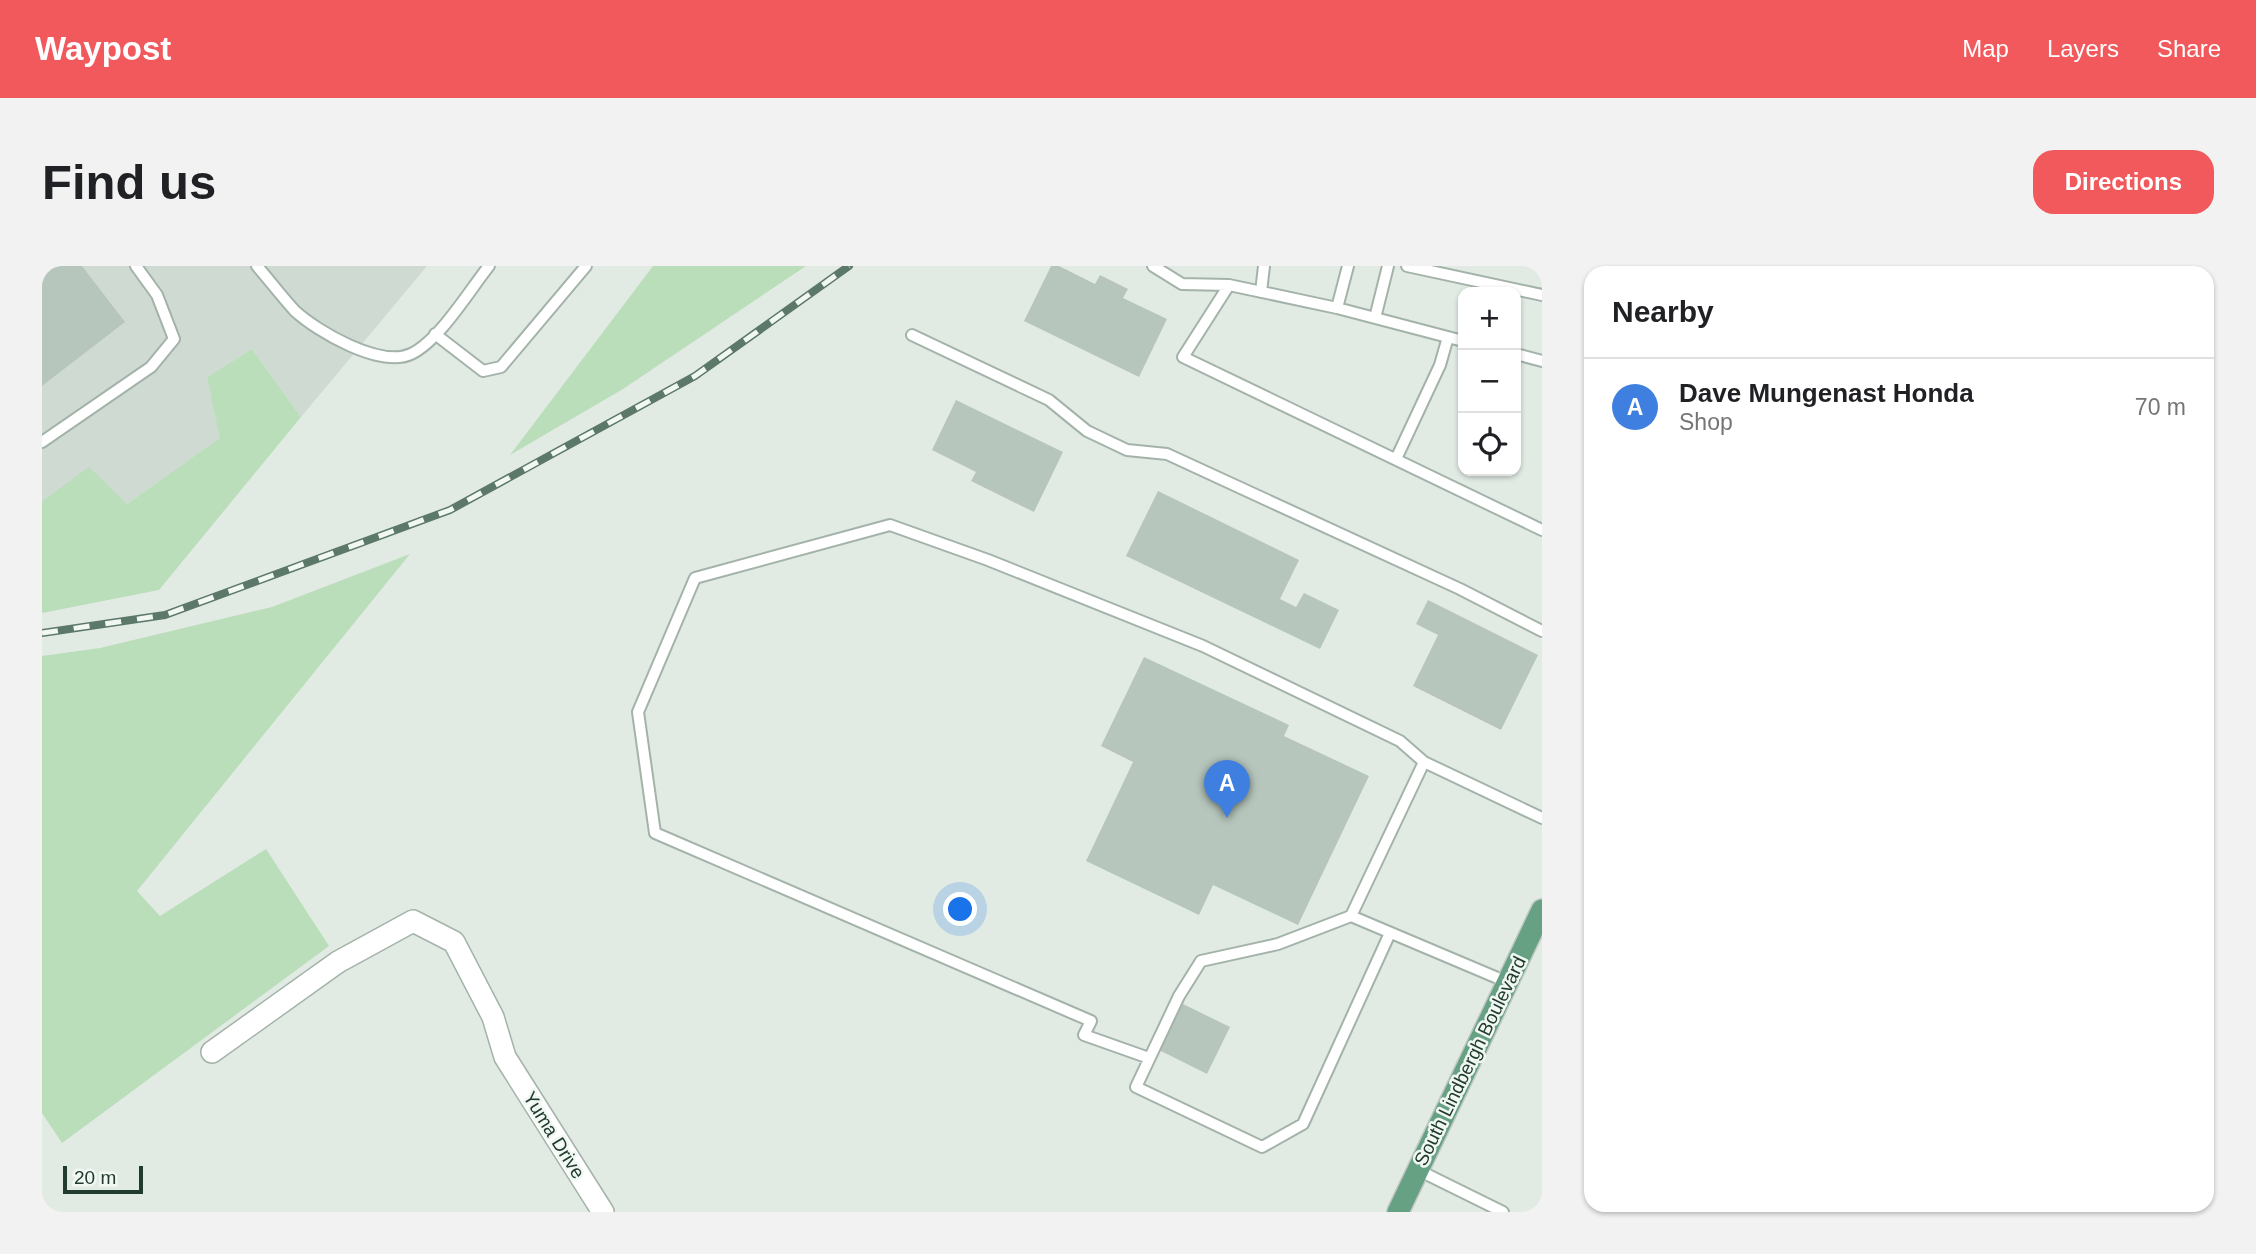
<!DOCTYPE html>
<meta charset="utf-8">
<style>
:root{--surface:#fff;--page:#f2f2f2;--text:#202124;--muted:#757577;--line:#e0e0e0;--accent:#f1595c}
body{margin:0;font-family:Helvetica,sans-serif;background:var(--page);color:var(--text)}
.controls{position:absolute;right:21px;top:21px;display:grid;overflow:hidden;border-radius:14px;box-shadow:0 2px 5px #0004}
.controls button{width:63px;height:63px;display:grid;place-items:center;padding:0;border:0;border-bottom:2px solid var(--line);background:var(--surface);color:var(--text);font:35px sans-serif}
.scale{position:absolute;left:21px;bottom:18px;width:80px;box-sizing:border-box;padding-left:7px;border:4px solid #213c2e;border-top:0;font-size:19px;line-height:24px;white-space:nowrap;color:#213c2e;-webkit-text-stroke:5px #f1f8f3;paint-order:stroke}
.you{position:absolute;left:919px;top:644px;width:24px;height:24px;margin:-18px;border:5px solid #fff;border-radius:50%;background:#1a73e8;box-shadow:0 0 0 10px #1a73e833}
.badge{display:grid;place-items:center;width:46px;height:46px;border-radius:50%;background:var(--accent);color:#fff;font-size:23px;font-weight:700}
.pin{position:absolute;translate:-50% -58px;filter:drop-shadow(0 2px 4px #0008)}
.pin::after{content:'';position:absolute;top:37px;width:24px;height:21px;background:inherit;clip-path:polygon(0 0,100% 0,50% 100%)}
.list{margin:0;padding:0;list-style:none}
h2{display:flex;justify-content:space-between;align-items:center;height:91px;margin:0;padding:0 28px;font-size:30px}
h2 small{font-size:23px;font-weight:400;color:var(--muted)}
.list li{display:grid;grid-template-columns:46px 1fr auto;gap:21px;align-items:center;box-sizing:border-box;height:98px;padding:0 28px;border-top:2px solid var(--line)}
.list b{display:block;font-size:26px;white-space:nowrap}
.list p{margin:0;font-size:23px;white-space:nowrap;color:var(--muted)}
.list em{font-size:23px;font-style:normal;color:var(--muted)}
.icon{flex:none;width:38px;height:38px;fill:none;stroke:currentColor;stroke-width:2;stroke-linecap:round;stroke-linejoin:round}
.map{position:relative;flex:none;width:1500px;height:946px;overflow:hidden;border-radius:21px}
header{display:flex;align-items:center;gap:42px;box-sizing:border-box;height:98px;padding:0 35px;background:var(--accent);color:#fff}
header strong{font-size:33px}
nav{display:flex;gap:38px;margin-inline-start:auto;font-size:24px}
.intro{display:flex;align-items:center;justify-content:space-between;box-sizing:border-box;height:168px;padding:0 42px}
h1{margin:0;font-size:49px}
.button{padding:18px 32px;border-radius:21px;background:var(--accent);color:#fff;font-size:24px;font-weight:700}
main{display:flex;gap:42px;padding:0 42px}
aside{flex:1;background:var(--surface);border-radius:21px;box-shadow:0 2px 5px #0004}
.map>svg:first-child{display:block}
.built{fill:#cfdbd2}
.green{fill:#baddba}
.building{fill:#b6c6bc}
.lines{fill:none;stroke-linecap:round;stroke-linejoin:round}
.lane-casing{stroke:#a4b3aa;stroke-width:14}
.street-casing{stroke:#a4b3aa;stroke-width:24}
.primary-casing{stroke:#c1c8c4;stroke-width:24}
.lane{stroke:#fff;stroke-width:10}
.street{stroke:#fff;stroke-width:21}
.primary{stroke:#65a182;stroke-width:21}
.rail-casing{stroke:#5c7869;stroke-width:8}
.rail{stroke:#f1f8f3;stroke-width:5;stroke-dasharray:16;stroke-linecap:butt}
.labels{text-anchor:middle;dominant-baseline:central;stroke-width:5;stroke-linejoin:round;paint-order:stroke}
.street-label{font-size:19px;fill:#213c2e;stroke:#f1f8f3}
</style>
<header>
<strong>Waypost</strong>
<nav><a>Map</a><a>Layers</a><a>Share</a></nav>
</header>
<div class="intro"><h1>Find us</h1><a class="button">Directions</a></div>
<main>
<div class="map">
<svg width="1500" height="946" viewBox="0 0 1500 946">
<rect width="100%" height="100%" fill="#e1ebe4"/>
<path class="built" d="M0,0h385l-126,151 -49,-68 -45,28 14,61 -94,66 -38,-36 -47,33z"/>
<path class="green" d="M611,0h153l-183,123 -113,66z
M210,83l49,68 -142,173 -117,23v-112l47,-34 38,37 93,-66 -13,-61z
M368,288l-273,337 23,25 106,-67 63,97 -267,197 -20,-30v-457l58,-8 172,-41z"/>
<path class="building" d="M0,0h40l43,56 -83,64z
M1009,0h8l36,18 5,-9 28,14 -5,9 44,21 -28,58 -115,-56z
M914,134l107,52 -29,60 -63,-31 5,-9 -44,-22z
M1116,225l141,69 -19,39 16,8 8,-14 35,17 -19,39 -194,-93z
M1386,334l110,55 -37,75 -88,-44 25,-51 -22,-11z
M1102,391l145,68 -5,11 85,40 -71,149 -85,-40 -14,30 -113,-54 47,-99 -32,-16z
M1137,736l51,25 -23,47 -50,-25z"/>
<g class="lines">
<g class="lane-casing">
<path id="lane" d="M215,0c13,15 25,31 38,45 23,21 85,57 116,43 28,-13 58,-63 78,-88
M1111,0l29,18 47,1
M1306,0l-11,42 126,33
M1365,0l135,29
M1219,26l3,-26
M1295,42l-108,-23 -46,72 359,173
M1333,52l13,-52
M393,68l48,37 18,-4 85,-101
M870,69l137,65 38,31 40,19 40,4 293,135 82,42
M1474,88l26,7
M0,176l109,-75 23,-28 -17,-44 -21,-29
M1354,193l44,-94 8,-28
M1382,496l-73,154 156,66
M1309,650l-73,28 -77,17 -22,35 -43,91 126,60 41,-23 87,-191
M1107,792l-65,-23 7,-14 -436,-188 -17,-121 57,-134 195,-53 98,35 215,86 197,95 24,21 118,56
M1376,904l85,42"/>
</g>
<g class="street-casing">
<path id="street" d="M170,786l126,-90 75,-41 41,21 39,75 12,40 98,155"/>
</g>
<g class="primary-casing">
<path id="primary" d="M1356,946l144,-302"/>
</g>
<use href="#lane" class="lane"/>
<use href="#street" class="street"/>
<use href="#primary" class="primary"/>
<g class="rail-casing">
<path id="rail" d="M0,367l123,-18 285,-105 245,-134 154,-110"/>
</g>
<use href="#rail" class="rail"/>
</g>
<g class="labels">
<g class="street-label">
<text transform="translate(1428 795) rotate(-64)">South Lindbergh Boulevard</text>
<text transform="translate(512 869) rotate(58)">Yuma Drive</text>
</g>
</g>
</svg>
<div class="controls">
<button>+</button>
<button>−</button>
<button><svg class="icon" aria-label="locate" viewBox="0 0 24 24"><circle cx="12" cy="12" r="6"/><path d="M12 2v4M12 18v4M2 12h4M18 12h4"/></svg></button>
</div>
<div class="scale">20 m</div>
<div class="you"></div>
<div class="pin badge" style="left:1185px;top:552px;background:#3f7fe0">A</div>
</div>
<aside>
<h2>Nearby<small></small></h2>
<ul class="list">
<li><span class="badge" style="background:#3f7fe0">A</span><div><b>Dave Mungenast Honda</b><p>Shop</p></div><em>70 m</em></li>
</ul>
</aside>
</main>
